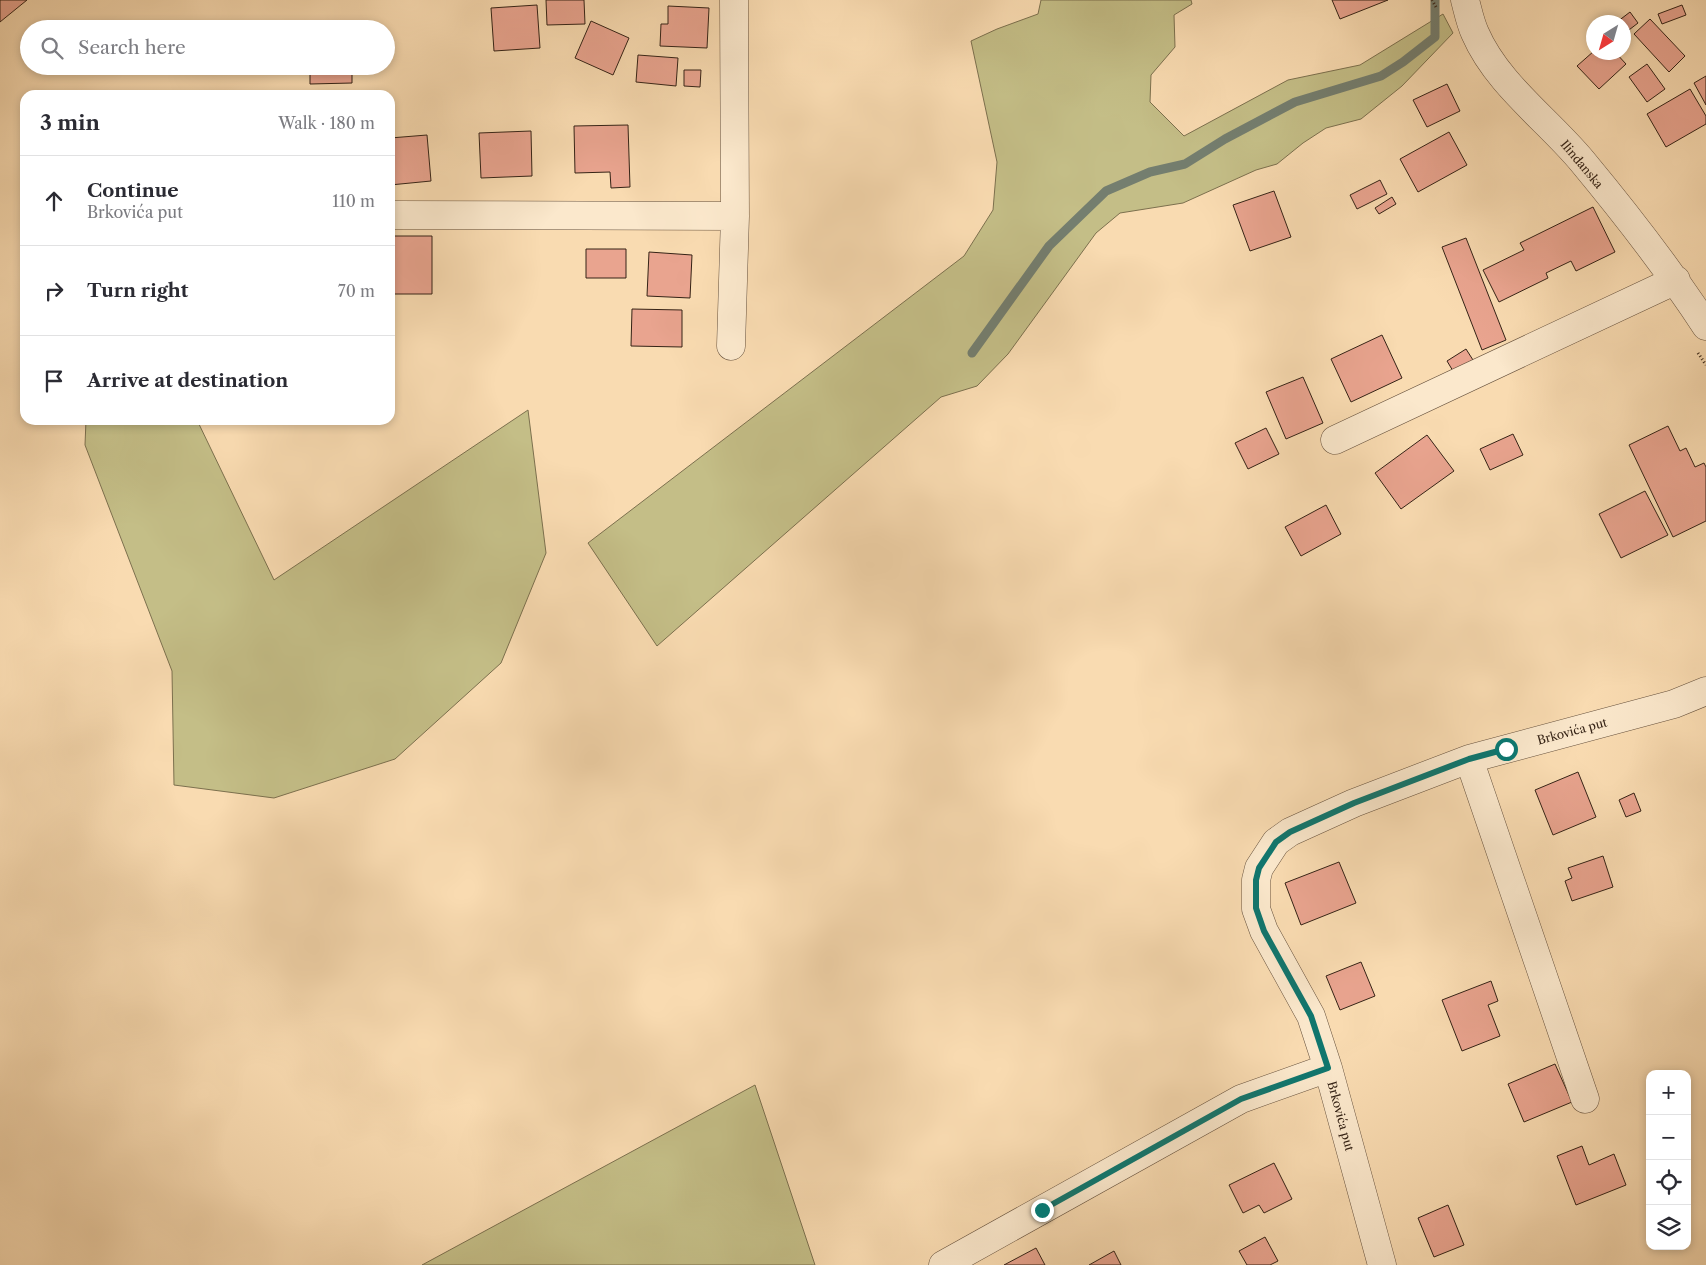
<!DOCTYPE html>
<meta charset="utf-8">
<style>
:root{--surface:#fff;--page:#f7f7f7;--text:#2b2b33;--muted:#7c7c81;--line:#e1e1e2}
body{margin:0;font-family:"Libre Caslon Text",serif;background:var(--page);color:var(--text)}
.controls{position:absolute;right:15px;bottom:15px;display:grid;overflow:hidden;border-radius:10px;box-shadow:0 2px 8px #0003}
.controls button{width:45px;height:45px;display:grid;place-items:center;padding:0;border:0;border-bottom:1px solid var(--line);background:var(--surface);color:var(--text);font:25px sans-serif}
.compass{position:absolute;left:1586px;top:15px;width:45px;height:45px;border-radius:50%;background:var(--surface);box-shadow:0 2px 8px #0003;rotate:217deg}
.stop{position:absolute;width:15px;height:15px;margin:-11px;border:4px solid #0f766e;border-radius:50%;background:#fff}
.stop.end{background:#0f766e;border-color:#fff;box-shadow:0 1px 5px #0008}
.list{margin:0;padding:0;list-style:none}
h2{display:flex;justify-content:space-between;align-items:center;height:65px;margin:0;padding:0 20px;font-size:21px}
h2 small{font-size:16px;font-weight:400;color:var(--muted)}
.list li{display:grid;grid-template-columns:32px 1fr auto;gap:15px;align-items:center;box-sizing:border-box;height:90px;padding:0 20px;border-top:1px solid var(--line)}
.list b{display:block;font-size:19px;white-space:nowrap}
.list p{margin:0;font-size:16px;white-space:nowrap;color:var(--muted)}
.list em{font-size:16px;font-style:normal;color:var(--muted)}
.icon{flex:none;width:28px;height:28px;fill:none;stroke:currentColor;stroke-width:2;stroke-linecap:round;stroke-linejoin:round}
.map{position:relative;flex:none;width:1706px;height:1265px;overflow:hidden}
.search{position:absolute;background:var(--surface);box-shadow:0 2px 8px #0003;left:20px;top:20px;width:375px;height:55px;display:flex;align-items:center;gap:12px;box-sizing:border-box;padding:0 18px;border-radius:28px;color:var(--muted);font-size:19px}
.panel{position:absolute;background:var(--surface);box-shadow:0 2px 8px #0003;left:20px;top:90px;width:375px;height:335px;border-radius:15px}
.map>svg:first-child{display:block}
.green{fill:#c4be87;stroke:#7c704e}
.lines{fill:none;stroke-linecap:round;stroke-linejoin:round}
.stream{stroke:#747e6f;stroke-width:9}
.building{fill:#e9a48f;stroke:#352316}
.minor-casing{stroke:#66513d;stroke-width:29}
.path{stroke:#352316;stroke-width:3;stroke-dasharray:1 2.5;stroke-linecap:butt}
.minor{stroke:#fbe8cc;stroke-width:28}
.route{stroke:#0f766e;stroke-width:6}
.labels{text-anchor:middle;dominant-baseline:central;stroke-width:4;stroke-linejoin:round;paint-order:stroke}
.street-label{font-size:12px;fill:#352316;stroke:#fbe8cc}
</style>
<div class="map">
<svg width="1706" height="1265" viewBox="0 0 1706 1265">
<rect width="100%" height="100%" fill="#f9dbb1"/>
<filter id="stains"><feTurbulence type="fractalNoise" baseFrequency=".004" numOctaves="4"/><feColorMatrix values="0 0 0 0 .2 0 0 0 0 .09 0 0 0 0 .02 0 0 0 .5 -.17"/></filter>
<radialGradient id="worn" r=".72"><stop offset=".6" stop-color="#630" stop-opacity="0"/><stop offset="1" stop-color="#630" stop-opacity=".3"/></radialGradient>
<path class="green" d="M1041,0h150l1,4 -18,11 1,32 -24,28 -1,27 34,34 104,-56 72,-15 83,-51 10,19 -51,53 -41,33 -35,9 -23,15 -26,21 -21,6 -73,33 -63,10 -24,20 -88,121 -31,32 -36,11 -284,249 -69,-103 376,-287 29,-46 4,-48 -26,-121 26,-12 41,-15z
M528,410l18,143 -45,110 -106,96 -121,39 -100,-13 -2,-114 -87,-226 1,-25h111l77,160z
M755,1085l60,180h-393z"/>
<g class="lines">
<path class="stream" d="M972,353l77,-107 57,-55 44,-19 35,-8 40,-25 70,-37 86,-26 22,-14 32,-25v-37"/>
</g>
<path class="building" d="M0,0h27l-27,22z
M546,0h38l1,24 -38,1z
M1332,0h56l-48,19z
M537,5l3,43 -46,3 -3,-43z
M1682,5l4,10 -24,9 -4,-10z
M668,6l41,2 -2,40 -47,-2 1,-22h7z
M1630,12l8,11 -13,10 -1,-3v-8h-7z
M1650,19l35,37 -16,16 -35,-38z
M591,21l38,17 -16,37 -38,-17z
M1594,51v1h21l11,12 -27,25 -22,-23z
M638,55l40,3 -2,28 -40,-4z
M1647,64l18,25 -18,13 -18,-25z
M310,66h42v17l-42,1z
M684,70h17l-1,17 -16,-1z
M1706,76v29l-12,-22z
M1447,84l13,27 -33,16 -14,-27z
M1690,89l16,27v8l-40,23 -19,-33z
M628,125l2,62 -19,1 -1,-16 -35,1 -1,-47z
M531,131l1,45 -51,2 -2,-45z
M1449,132l18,33 -49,27 -18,-33z
M427,135l4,46 -41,4v-47z
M1380,180l7,14 -30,15 -7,-14z
M1274,191l17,46 -41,14 -17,-46z
M1392,197l4,7 -17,10 -4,-6z
M1593,207l22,45 -39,19 -5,-10 -25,12 2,5 -49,24 -16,-32 41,-20 -4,-7z
M390,236h42v58h-42z
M1466,238l40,102 -24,10 -40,-103z
M586,249h40v29h-40z
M649,252l43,3 -2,43 -43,-2z
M632,309l50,1v37l-51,-1z
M1382,335l20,43 -51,24 -20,-43z
M1466,349l7,11 -20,11 -6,-10z
M1303,377l20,46 -37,16 -20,-47z
M1668,426l12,25 6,-3 9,19 9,-4 2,4v54l-33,16 -44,-92z
M1266,428l13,26 -31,15 -13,-26z
M1513,434l10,21 -33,15 -10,-21z
M1427,435l27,36 -53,38 -26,-36z
M1645,491l23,44 -47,23 -22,-44z
M1326,505l15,29 -40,22 -16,-29z
M1578,772l18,45 -43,18 -18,-45z
M1634,793l7,18 -15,6 -7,-17z
M1603,856l10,31 -41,14 -7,-20 7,-3 -4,-10z
M1339,862l17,41 -55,22 -16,-42z
M1361,962l14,34 -35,14 -14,-34z
M1491,981l7,20 -10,4 12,31 -38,15 -20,-51z
M1555,1064l17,38 -48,20 -16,-38z
M1582,1146l7,19 25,-11 12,31 -50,20 -19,-49z
M1274,1163l18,36 -28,14 -5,-8 -16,8 -14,-28z
M1448,1205l16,40 -30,12 -16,-39z
M1265,1237l13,24 -8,4h-23l-8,-14z
M1036,1248l9,17h-41z
M1114,1251l7,14h-32z"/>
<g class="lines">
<g class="minor-casing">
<path id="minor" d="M1465,0c3,11 5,22 10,33 22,51 72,86 107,128 44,53 86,107 124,165
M390,215l345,1
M731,346l4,-130 -1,-216
M1335,440l341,-160
M1469,759l116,340
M943,1265l298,-166 87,-31
M1382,1265l-54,-197 -17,-52 -47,-85 -8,-22v-29l3,-12 17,-26 14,-10 64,-29 115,-44 205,-55 32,-13"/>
</g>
<path class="path" d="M1432,0l4,7
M1698,353l8,12"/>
<use href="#minor" class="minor"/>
</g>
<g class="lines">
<path class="route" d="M1042,1210l199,-111 87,-31 -17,-52 -47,-85 -8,-23v-28l3,-12 17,-26 14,-10 64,-29 115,-44 37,-10"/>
</g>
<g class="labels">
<g class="street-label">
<text transform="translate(1582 164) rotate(50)">Ilindanska</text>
<text transform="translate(1572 731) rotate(-15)">Brkovića put</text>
<text transform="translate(1341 1116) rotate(75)">Brkovića put</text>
</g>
</g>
<rect width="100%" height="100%" filter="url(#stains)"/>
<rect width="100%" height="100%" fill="url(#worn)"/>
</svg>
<div class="controls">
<button>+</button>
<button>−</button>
<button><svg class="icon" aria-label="locate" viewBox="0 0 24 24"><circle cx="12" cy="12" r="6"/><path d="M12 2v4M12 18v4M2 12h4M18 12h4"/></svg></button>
<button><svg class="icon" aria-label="layers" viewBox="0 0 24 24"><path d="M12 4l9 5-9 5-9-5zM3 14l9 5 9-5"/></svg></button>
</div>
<svg class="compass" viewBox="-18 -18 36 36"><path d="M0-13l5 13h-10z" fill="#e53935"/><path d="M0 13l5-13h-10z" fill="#7c7c81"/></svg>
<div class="stop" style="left:1506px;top:749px"></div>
<div class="stop end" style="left:1042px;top:1210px"></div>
<div class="search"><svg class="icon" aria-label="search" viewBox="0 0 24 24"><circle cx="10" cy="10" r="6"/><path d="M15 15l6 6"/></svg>Search here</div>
<section class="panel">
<h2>3 min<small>Walk · 180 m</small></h2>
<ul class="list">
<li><svg class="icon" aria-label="ahead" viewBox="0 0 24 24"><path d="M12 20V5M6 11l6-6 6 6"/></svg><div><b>Continue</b><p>Brkovića put</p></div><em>110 m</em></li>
<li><svg class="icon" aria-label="right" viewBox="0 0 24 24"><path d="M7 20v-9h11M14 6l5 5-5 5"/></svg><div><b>Turn right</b></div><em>70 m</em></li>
<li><svg class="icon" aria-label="arrive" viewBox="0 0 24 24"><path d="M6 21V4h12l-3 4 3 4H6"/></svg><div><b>Arrive at destination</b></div></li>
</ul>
</section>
</div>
